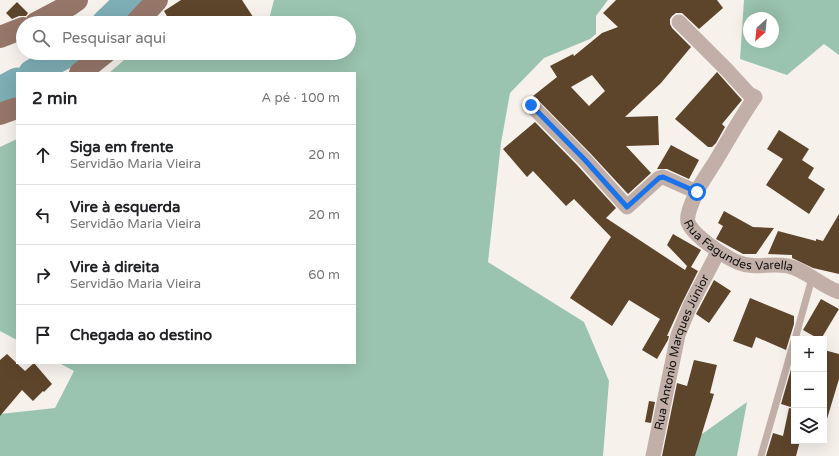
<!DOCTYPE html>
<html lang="pt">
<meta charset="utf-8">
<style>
:root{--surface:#fff;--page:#f6f6f6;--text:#202124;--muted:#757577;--line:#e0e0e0}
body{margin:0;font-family:"Varela Round",sans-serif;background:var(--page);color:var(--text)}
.controls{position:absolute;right:12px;bottom:12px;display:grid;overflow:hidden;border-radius:0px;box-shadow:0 4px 16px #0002}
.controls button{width:36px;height:36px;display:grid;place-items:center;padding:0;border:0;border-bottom:1px solid var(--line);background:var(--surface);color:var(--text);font:20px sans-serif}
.compass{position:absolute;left:743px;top:12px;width:36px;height:36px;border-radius:50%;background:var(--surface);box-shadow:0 4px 16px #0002;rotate:207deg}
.stop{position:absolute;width:12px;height:12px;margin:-9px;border:3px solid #1a73e8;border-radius:50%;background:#fff}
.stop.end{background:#1a73e8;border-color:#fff;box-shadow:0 1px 4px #0008}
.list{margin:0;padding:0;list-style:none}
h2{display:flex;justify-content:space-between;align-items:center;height:52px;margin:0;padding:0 16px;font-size:17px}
h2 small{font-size:13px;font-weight:400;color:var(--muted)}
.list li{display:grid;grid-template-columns:26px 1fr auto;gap:12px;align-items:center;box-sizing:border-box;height:60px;padding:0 16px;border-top:1px solid var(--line)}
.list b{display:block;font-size:15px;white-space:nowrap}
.list p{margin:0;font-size:13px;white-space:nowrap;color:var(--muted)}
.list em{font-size:13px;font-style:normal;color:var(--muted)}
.icon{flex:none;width:22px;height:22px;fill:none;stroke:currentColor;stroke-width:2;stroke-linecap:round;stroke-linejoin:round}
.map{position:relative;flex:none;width:839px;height:456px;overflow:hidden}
.search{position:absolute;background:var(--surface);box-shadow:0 4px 16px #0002;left:16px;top:16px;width:340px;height:44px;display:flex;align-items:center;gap:10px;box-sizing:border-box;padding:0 14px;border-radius:22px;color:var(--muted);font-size:15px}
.panel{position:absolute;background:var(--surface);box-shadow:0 4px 16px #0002;left:16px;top:72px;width:340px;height:292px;border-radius:0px}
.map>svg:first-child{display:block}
.forest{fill:#9ac4b0;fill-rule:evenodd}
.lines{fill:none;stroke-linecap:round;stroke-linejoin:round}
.river{stroke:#7dadb5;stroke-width:27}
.building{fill:#5d452b;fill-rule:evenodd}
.lane{stroke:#c1afa8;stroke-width:7}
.street{stroke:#c1afa8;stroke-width:15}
.primary{stroke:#957669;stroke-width:22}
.route{stroke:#1a73e8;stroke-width:5}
.labels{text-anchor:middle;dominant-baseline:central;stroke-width:4;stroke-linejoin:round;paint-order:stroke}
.street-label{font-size:12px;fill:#110f0d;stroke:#fff}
</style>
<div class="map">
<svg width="839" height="456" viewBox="0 0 839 456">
<rect width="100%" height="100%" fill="#f7f1ec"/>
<path class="forest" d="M274,0h334l-12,16v18l-6,5 -46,19 -34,35 -9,50 -13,119 96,60 25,59 -6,75h-603v-42l55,-6 19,-37 -15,-8h296v-290h-246l23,-20h77l18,2 3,-2h119v-30h-81z
M744,0h95v55l-15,-11 -37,31 -47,-16zM749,18h24v24h-24z
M17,139v201l-17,-9v-184z
M747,402l-10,54h-48l6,-17z"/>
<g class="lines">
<path class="river" d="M105,23l24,-23
M32,73l37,-20
M0,90l17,-9"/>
</g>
<path class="building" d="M181,0h61l15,23h-86l-7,-12z
M616,0h101l6,8 -24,21 -17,-16h-6l-4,3 -2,3v5l2,4 19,19 -30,36 -36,34 33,-1 1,29 -33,1 25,27 -23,21 -37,-40 -54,-55 -4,-3 24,-19 -7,-11 23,-12 1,2 28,-23 16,-6 -15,-14zM592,75l13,16 -16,15 -18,-19z
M17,2l11,11 -2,3h-7l-7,3 -6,-6z
M717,72l25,28 -20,24 3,3 -9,16 -4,4h-4l-33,-28z
M535,122l43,44 38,42 -10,10 79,52 2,-4 -20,-21 6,-11 28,16 -10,17 7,4 -16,32 -15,33h2l-1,4 -11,19 -15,-9 18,-31 -31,-19 -17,26 -42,-28 41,-61 -37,-38 -8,7 -33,-35 -6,6 -24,-28z
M779,130l30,19 -7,11 12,8 -6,10 17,11 -16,25 -43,-29 17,-26 -16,-10z
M671,145l28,15 -10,19 -22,-10h-10z
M724,211l29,16 21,1 -18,26h-13l-27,-15 7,-13 -5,-3z
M839,214v60l-26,-6 -21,-10v-3l-24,-1 10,-23 38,10v-2l7,2z
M714,280l17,11 -22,32 -13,-9z
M750,298l44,18v8l-8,26 -30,-13 -4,11 -19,-7z
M821,299l18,10 -18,30h-2l-16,-9z
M824,350l15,4v25l-12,40 -3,-1z
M7,354l18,17 9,-8 18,21 -8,8 -1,-1 -10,10 -11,-11 -22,26v-56z
M694,360l23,5 -7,28 4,1 -19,62h-33l15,-73 10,3z
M792,366h2v42l-13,-4z
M649,401l6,1 -4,21 -6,-1z
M789,408l5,1v32h6l-4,15h-30l7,-23 10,3z"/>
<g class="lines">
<path class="lane" d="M795,339l17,-61
M761,456l33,-115"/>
<g class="street">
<path id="s1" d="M679,22l48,48 22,24 6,3c-14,20 -25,40 -37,60 -7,12 -16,24 -22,36 -3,8 -10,21 -8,29 4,13 36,34 49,40 19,8 33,0 51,4 18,4 33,20 51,26"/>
<path d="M531,105l54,55 42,47 32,-29 4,-1 34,15"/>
<path id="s2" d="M653,456l25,-121 12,-29 28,-54"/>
</g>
<path class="primary" d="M36,23l34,-18 7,-5
M136,23l21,-23
M0,37l23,-9
M80,73l25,-20
M0,114l17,-6"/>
</g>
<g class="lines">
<path class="route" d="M531,105l54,55 42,47 32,-29 4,-1 34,15"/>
</g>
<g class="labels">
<g class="street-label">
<text stroke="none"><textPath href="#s1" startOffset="310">Rua Fagundes Varella</textPath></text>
<text stroke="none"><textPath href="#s2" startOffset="108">Rua Antonio Marques Júnior</textPath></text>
</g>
</g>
</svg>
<div class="controls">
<button>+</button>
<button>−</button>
<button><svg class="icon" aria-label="layers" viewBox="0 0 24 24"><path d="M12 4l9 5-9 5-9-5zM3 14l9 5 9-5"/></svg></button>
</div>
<svg class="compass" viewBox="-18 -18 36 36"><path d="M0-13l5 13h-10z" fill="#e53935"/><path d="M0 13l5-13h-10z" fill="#757577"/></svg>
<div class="stop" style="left:697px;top:192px"></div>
<div class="stop end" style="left:531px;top:105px"></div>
<div class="search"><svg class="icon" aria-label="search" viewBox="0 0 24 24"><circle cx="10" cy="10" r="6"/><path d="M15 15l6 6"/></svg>Pesquisar aqui</div>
<section class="panel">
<h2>2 min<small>A pé · 100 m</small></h2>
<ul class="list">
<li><svg class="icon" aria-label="ahead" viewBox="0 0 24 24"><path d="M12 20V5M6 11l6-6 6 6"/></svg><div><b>Siga em frente</b><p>Servidão Maria Vieira</p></div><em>20 m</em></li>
<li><svg class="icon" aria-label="left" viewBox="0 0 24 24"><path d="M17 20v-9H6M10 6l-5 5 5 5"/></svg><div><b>Vire à esquerda</b><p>Servidão Maria Vieira</p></div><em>20 m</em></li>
<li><svg class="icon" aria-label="right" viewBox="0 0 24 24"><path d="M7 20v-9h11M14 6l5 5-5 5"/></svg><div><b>Vire à direita</b><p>Servidão Maria Vieira</p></div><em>60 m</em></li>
<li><svg class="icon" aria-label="arrive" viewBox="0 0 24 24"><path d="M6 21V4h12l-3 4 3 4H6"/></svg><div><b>Chegada ao destino</b></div></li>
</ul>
</section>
</div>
